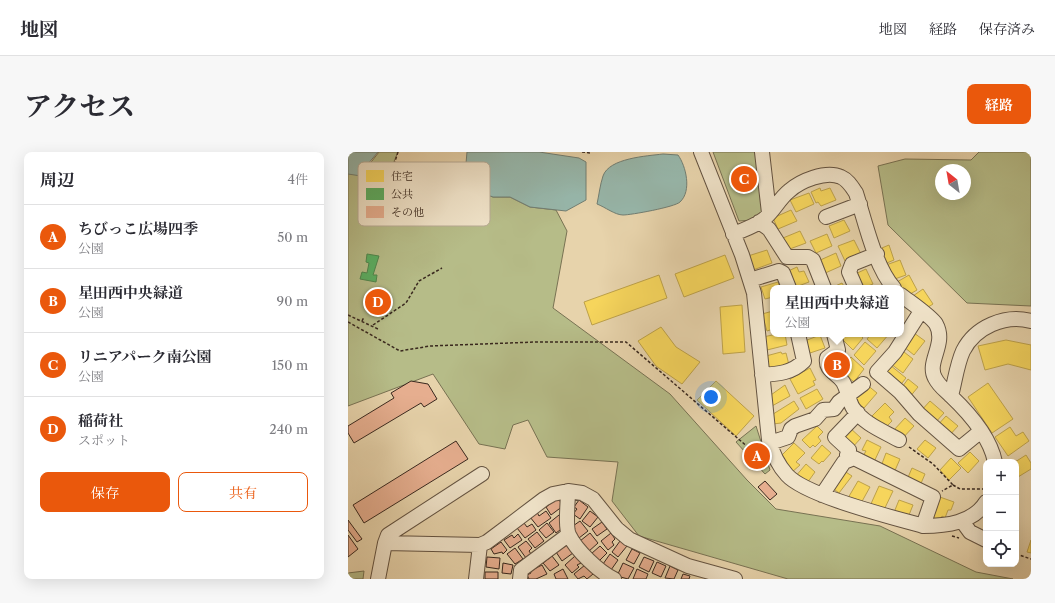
<!DOCTYPE html>
<html lang="ja">
<meta charset="utf-8">
<style>
:root{--surface:#fff;--page:#f7f7f7;--text:#2b2b33;--muted:#7c7c81;--line:#e1e1e2;--accent:#ea580c}
body{margin:0;font-family:"Libre Caslon Text","Noto Serif JP",serif;background:var(--page);color:var(--text)}
.controls{position:absolute;right:12px;bottom:12px;display:grid;overflow:hidden;border-radius:8px;box-shadow:0 4px 16px #0002}
.controls button{width:36px;height:36px;display:grid;place-items:center;padding:0;border:0;border-bottom:1px solid var(--line);background:var(--surface);color:var(--text);font:20px sans-serif}
.compass{position:absolute;left:587px;top:12px;width:36px;height:36px;border-radius:50%;background:var(--surface);box-shadow:0 4px 16px #0002;rotate:329deg}
.you{position:absolute;left:363px;top:245px;width:14px;height:14px;margin:-10px;border:3px solid #fff;border-radius:50%;background:#1a73e8;box-shadow:0 0 0 6px #1a73e833}
.badge{display:grid;place-items:center;width:26px;height:26px;border-radius:50%;background:var(--accent);color:#fff;font-size:13px;font-weight:700}
.pin{position:absolute;translate:-50% -50%;border:2px solid #fff;box-shadow:0 1px 4px #0006}
.popup{position:absolute;left:422px;top:133px;width:134px;height:52px;box-sizing:border-box;display:grid;place-content:center;border-radius:8px;background:var(--surface);filter:drop-shadow(0 1px 3px #0005);font-size:13px;white-space:nowrap;color:var(--muted)}
.popup b{font-size:15px;color:var(--text)}
.popup::after{content:'';position:absolute;left:50%;top:100%;margin-left:-8px;border:8px solid transparent;border-top-color:var(--surface)}
.list{margin:0;padding:0;list-style:none}
h2{display:flex;justify-content:space-between;align-items:center;height:52px;margin:0;padding:0 16px;font-size:17px}
h2 small{font-size:13px;font-weight:400;color:var(--muted)}
.list li{display:grid;grid-template-columns:26px 1fr auto;gap:12px;align-items:center;box-sizing:border-box;height:64px;padding:0 16px;border-top:1px solid var(--line)}
.list b{display:block;font-size:15px;white-space:nowrap}
.list p{margin:0;font-size:13px;white-space:nowrap;color:var(--muted)}
.list em{font-size:13px;font-style:normal;color:var(--muted)}
.actions{display:flex;gap:8px;padding:12px 16px}
.actions a{flex:1;padding:9px 0;border:1px solid var(--accent);border-radius:8px;text-align:center;font-size:14px;color:var(--accent)}
.actions .main{background:var(--accent);color:#fff}
.icon{flex:none;width:22px;height:22px;fill:none;stroke:currentColor;stroke-width:2;stroke-linecap:round;stroke-linejoin:round}
.map{position:relative;flex:none;width:683px;height:427px;overflow:hidden;border-radius:8px}
header{display:flex;align-items:center;gap:24px;box-sizing:border-box;height:56px;padding:0 20px;background:var(--surface);border-bottom:1px solid var(--line)}
header strong{font-size:19px}
nav{display:flex;gap:22px;margin-inline-start:auto;font-size:14px}
.intro{display:flex;align-items:center;justify-content:space-between;box-sizing:border-box;height:96px;padding:0 24px}
h1{margin:0;font-size:28px}
.button{padding:10px 18px;border-radius:8px;background:var(--accent);color:#fff;font-size:14px;font-weight:700}
main{display:flex;gap:24px;padding:0 24px}
aside{flex:1;background:var(--surface);border-radius:8px;box-shadow:0 4px 16px #0002}
.map>svg:first-child{display:block}
.green{fill:#b6bc88;stroke:#787253;fill-rule:evenodd}
.water{fill:#97b7ab;stroke:#717e73}
.homes{fill:#f6d55c;stroke:#bda149}
.public{fill:#5aae61;stroke:#50864d}
.building{fill:#e6ae8f;stroke:#39281e}
.lines{fill:none;stroke-linecap:round;stroke-linejoin:round}
.minor-casing{stroke:#645341;stroke-width:16}
.path{stroke:#39281e;stroke-width:1.5;stroke-dasharray:3 2;stroke-linecap:butt}
.minor{stroke:#efe2c8;stroke-width:14}
.key{fill:#efe2c8;stroke:#b8aa95;stroke-width:1}
.key-label{font-size:11px;fill:#39281e}
</style>
<header>
<strong>地図</strong>
<nav><a>地図</a><a>経路</a><a>保存済み</a></nav>
</header>
<div class="intro"><h1>アクセス</h1><a class="button">経路</a></div>
<main>
<aside>
<h2>周辺<small>4件</small></h2>
<ul class="list">
<li><span class="badge">A</span><div><b>ちびっこ広場四季</b><p>公園</p></div><em>50 m</em></li>
<li><span class="badge">B</span><div><b>星田西中央緑道</b><p>公園</p></div><em>90 m</em></li>
<li><span class="badge">C</span><div><b>リニアパーク南公園</b><p>公園</p></div><em>150 m</em></li>
<li><span class="badge">D</span><div><b>稲荷社</b><p>スポット</p></div><em>240 m</em></li>
</ul>
<div class="actions"><a class="main">保存</a><a>共有</a></div>
</aside>
<div class="map">
<svg width="683" height="427" viewBox="0 0 683 427">
<rect width="100%" height="100%" fill="#e7d3ab"/>
<filter id="stains"><feTurbulence type="fractalNoise" baseFrequency=".005" numOctaves="4"/><feColorMatrix values="0 0 0 0 .2 0 0 0 0 .09 0 0 0 0 .02 0 0 0 .5 -.17"/></filter>
<radialGradient id="worn" r=".72"><stop offset=".6" stop-color="#630" stop-opacity="0"/><stop offset="1" stop-color="#630" stop-opacity=".3"/></radialGradient>
<path class="green" d="M31,0h19l-13,31 48,2 12,-22 19,7 1,16 28,11h17l20,10 26,3 11,21 -14,77 117,86 77,86 29,29 104,17 96,46 37,7h-225l-149,-43 -27,-35 6,-39 -71,-5 -19,-37 -15,5 -8,24 -26,-5 -46,-70 -85,32v-235l13,4z
M365,0h47l7,55 -14,13 -14,1z
M631,0h52v154l-64,-3 -79,-78 -10,-59 27,-7 66,1zM593,18h24v24h-24z
M408,274l14,44 -5,4 -29,-32z
M16,419l-1,8h-15v-6z"/>
<path class="water" d="M0,0h30l-11,13v6l-6,5 -13,-2z
M119,0h72l40,6 7,4v38l-20,11 -36,-4 -20,-10h-17l-29,-11z
M315,2l15,1c8,11 14,36 2,47 -5,5 -49,13 -57,13 -8,0 -18,-8 -26,-11 2,-9 3,-19 6,-28 6,-18 44,-20 60,-22z"/>
<path class="homes" d="M472,36l1,3 9,-3 6,12 -15,6 -3,-4 -2,1 -5,-11z
M461,41l5,11 -18,8 -6,-12z
M443,58l6,11 -19,8 -5,-11z
M496,68l6,11 -16,7 -5,-12z
M452,79l6,12 -19,7 -4,-12z
M479,82l5,12 -16,7 -6,-12z
M506,88l7,14 -16,7 -7,-15z
M541,93l5,15 -12,5 -5,-15z
M419,98l5,13 -19,7 -5,-14z
M488,101l5,13 -18,8 -5,-13z
M377,103l9,23 -50,19 -9,-23z
M552,108l6,15 -14,5 -6,-15z
M449,115l2,5 5,-1 5,11 -16,6 -7,-16z
M518,117l7,15 -10,4 -10,-13z
M311,123l8,23 -75,27 -8,-23z
M561,123l8,15 -12,7 -8,-15z
M430,130l2,6h-7v9l-8,2 -4,-12z
M494,131l3,5h-14z
M575,137l10,15 -11,7 -9,-15z
M394,153l3,47 -22,2 -3,-47z
M425,159v18l-6,2 -5,-17z
M313,175l15,20 24,15 -18,22 -26,-18 -18,-25z
M566,181l11,8 -11,14 -10,-8z
M429,182h8l2,11 -20,5 -4,-13z
M493,182h18l4,4 -10,12 -14,-14z
M523,182h18l-12,14 -10,-9z
M472,183l5,13 -18,6 -5,-12z
M658,188l25,5v25l-23,-6 -23,6 -7,-24z
M517,190l11,9 -12,14 -10,-10z
M433,200l1,2 4,-1 3,12 -20,4 -3,-13z
M556,200l9,7 -10,14 -12,-9z
M503,205l13,12 -10,13 -14,-12z
M542,213l16,13 -8,10 -16,-14z
M462,216l6,12 -3,1 2,4 -17,9 -8,-15z
M560,227l10,8 -9,11 -9,-8z
M368,229l38,35 -18,20 -39,-36z
M640,231l25,36 -21,14 -24,-36z
M518,232l11,9 -13,15 -11,-10z
M437,233l5,11 -18,10 -4,-9z
M469,237l6,10 -17,10 -6,-11z
M446,249l5,8 -18,14 -8,1 -3,-8z
M582,249l14,12 -10,11 -14,-12z
M537,251l9,9 -5,5 3,4 -5,5 -4,-3 -1,1 -10,-8z
M598,264l12,10 -10,11 -12,-10z
M557,266l9,8 -13,14 -8,-9z
M469,274l6,6 -5,5 3,4 -6,6 -2,-2 -3,3 -8,-8z
M501,275l12,11 -10,11 -12,-11z
M662,275l6,9 7,-4 6,9 -21,15 -13,-19z
M519,288l14,7 -8,17 -11,-6 4,-7 -4,-1z
M577,288l11,8 -8,10 -11,-9z
M446,291l11,10 -9,9 4,3 -9,8 -11,-16z
M474,293l9,8 -8,9 -1,-1 -3,3 -8,-6z
M622,300l9,9 -11,12 -10,-10z
M538,301l14,6 -7,16 -13,-6z
M678,303l5,8v6l-13,8 -3,-15z
M603,306l10,10 -12,12 -9,-10z
M458,312l9,8 -10,14 -10,-9z
M564,316l13,6 -6,14 -13,-6z
M493,317l11,7 -13,17 -9,-7z
M510,329l12,6 -10,18 -12,-7z
M531,334l14,5 -10,21 -13,-6z
M589,344l17,6 -3,8h-3l-3,8 -3,-2 -2,4 -11,-3z
M551,348l14,5 -6,15 -14,-5z
M683,388v13l-4,-1z"/>
<path class="public" d="M19,102l12,2 -6,19h4l-1,7 -16,-3 2,-7 5,1 2,-10 -3,-1z"/>
<path class="building" d="M47,27l8,1v5l-6,4 -3,-1z
M63,229l17,3 9,15 -13,8 -3,-4 -67,40 -6,-10v-7l46,-28 -3,-5z
M108,289l12,18 -104,64 -11,-18z
M417,329l12,13 -7,6 -12,-13z
M210,346l5,8 -12,9 -5,-8z
M231,348l9,7 -8,12 -7,-5 4,-5 -3,-2z
M198,359l5,7 -13,9 -8,-10 7,-5 2,4z
M242,359l8,6 -8,10 -8,-6z
M211,363l5,12 -8,6 -7,-10z
M0,368l14,19 -5,3 -9,-12z
M232,369l8,10 -9,7 -6,-8 2,-1 -2,-3z
M254,370l5,7 -10,7 -5,-7z
M176,371l3,4 5,-3 4,6 -11,8 -8,-10z
M199,371l7,9 -8,6 -7,-8z
M189,380l7,9 -9,7 -7,-9z
M242,381l8,10 -10,9 -8,-11z
M263,381l4,6 -3,3 2,3 -6,5 -7,-9z
M170,382l4,6 -12,8 -6,-8 8,-5 2,3z
M0,383l10,14 -10,8z
M178,389l6,7 -3,3 2,3 -5,4 -8,-11z
M272,389l7,5 -9,11 -6,-5z
M153,390l6,8 -4,4 -1,-2 -8,2 -3,-5z
M219,393l6,8 -11,8 -6,-9z
M252,394l7,7 -9,9 -7,-8z
M167,396l8,11 -8,5 -8,-10z
M284,397l8,4 -6,11 -8,-4z
M262,402l8,6 -7,10 -8,-6z
M204,404l7,9 -9,6 -7,-8z
M227,404l6,7 -4,2 2,2 -7,6 -7,-8z
M139,405l13,1 -1,11 -13,-2z
M296,405l10,4 -5,11 -10,-5z
M309,410l9,4 -5,11 -9,-4z
M155,411l10,2 -2,9 -9,-1z
M275,411l11,5 -6,11 -11,-3z
M194,413l5,9 -11,5h-7l-2,-4 4,-2 -1,-2z
M237,413l8,9 -6,5 -3,-3 -6,3 -4,-5z
M322,414l8,4 -4,9 -9,-1z
M215,417l5,10h-12l-2,-5z
M289,417l11,5 -2,5h-13z
M137,420h13v7h-13z
M335,422l7,2 -1,3h-8z"/>
<g class="lines">
<g class="minor-casing">
<path id="minor" d="M353,0l41,103 12,38 15,147c3,12 9,25 18,35 19,21 105,42 136,51 23,0 50,-3 63,-24
M414,0l7,61
M478,65l34,-13
M411,70l10,7 18,28h21l5,3 11,28
M385,82c11,-4 22,-8 31,-15 10,-8 15,-20 25,-28 11,-10 37,-21 52,-14 7,3 11,10 15,16 9,28 19,74 38,95
M402,128l29,-9 4,2 6,15
M508,136l-7,-16 3,-8 25,-10
M553,143c9,7 30,21 35,29 11,20 -10,38 -1,54 4,8 10,12 16,18 18,17 39,41 44,66
M573,159l-26,41 -18,20 23,20 19,22 40,35 22,-18
M486,182l4,16 -11,8c-2,13 9,14 16,24 5,8 5,18 10,26 11,16 30,23 46,32
M414,223c16,-1 30,-2 42,-14l-6,-27
M603,244c4,-15 6,-32 12,-45 12,-24 42,-37 68,-30
M422,291l18,-6 3,-8 4,-3 20,-7 8,-9 11,-1 5,-7 24,-18
M501,307l-2,-4 2,-5 -14,-13 23,-24
M220,339c0,11 -3,36 1,44 7,15 30,37 45,44
M474,343l22,-33 10,-4 79,39 -10,29
M614,369l8,11 16,8
M37,391l3,-8 94,-61
M30,427l7,-36 95,2 7,-3 57,-43 9,-5 15,-3 14,2 11,6 24,30 12,10 59,27 47,13
M128,427l4,-34
M172,427l1,-9 47,-35"/>
</g>
<path class="path" d="M50,0l-6,19 4,5 5,3
M234,0l8,1
M0,163l30,14
M14,169l2,-4
M0,170l52,29 30,-5 106,-4h90l138,119
M25,173l33,-22 13,-22 23,-13
M561,295l24,17 20,21 -11,6
M605,333l7,4h26
M604,384l7,2
M668,402l15,5"/>
<use href="#minor" class="minor"/>
</g>
<rect x="10" y="10" width="132" height="64" rx="6" class="key"/>
<rect x="18" y="18" width="18" height="12" fill="#f6d55c"/>
<rect x="18" y="36" width="18" height="12" fill="#5aae61"/>
<rect x="18" y="54" width="18" height="12" fill="#e6ae8f"/>
<g class="key-label">
<text x="43" y="28">住宅</text>
<text x="43" y="46">公共</text>
<text x="43" y="64">その他</text>
</g>
<rect width="100%" height="100%" filter="url(#stains)"/>
<rect width="100%" height="100%" fill="url(#worn)"/>
</svg>
<div class="controls">
<button>+</button>
<button>−</button>
<button><svg class="icon" aria-label="locate" viewBox="0 0 24 24"><circle cx="12" cy="12" r="6"/><path d="M12 2v4M12 18v4M2 12h4M18 12h4"/></svg></button>
</div>
<svg class="compass" viewBox="-18 -18 36 36"><path d="M0-13l5 13h-10z" fill="#e53935"/><path d="M0 13l5-13h-10z" fill="#7c7c81"/></svg>
<div class="you"></div>
<div class="pin badge" style="left:409px;top:304px">A</div>
<div class="pin badge" style="left:489px;top:213px">B</div>
<div class="popup"><b>星田西中央緑道</b>公園</div>
<div class="pin badge" style="left:396px;top:27px">C</div>
<div class="pin badge" style="left:30px;top:150px">D</div>
</div>
</main>
